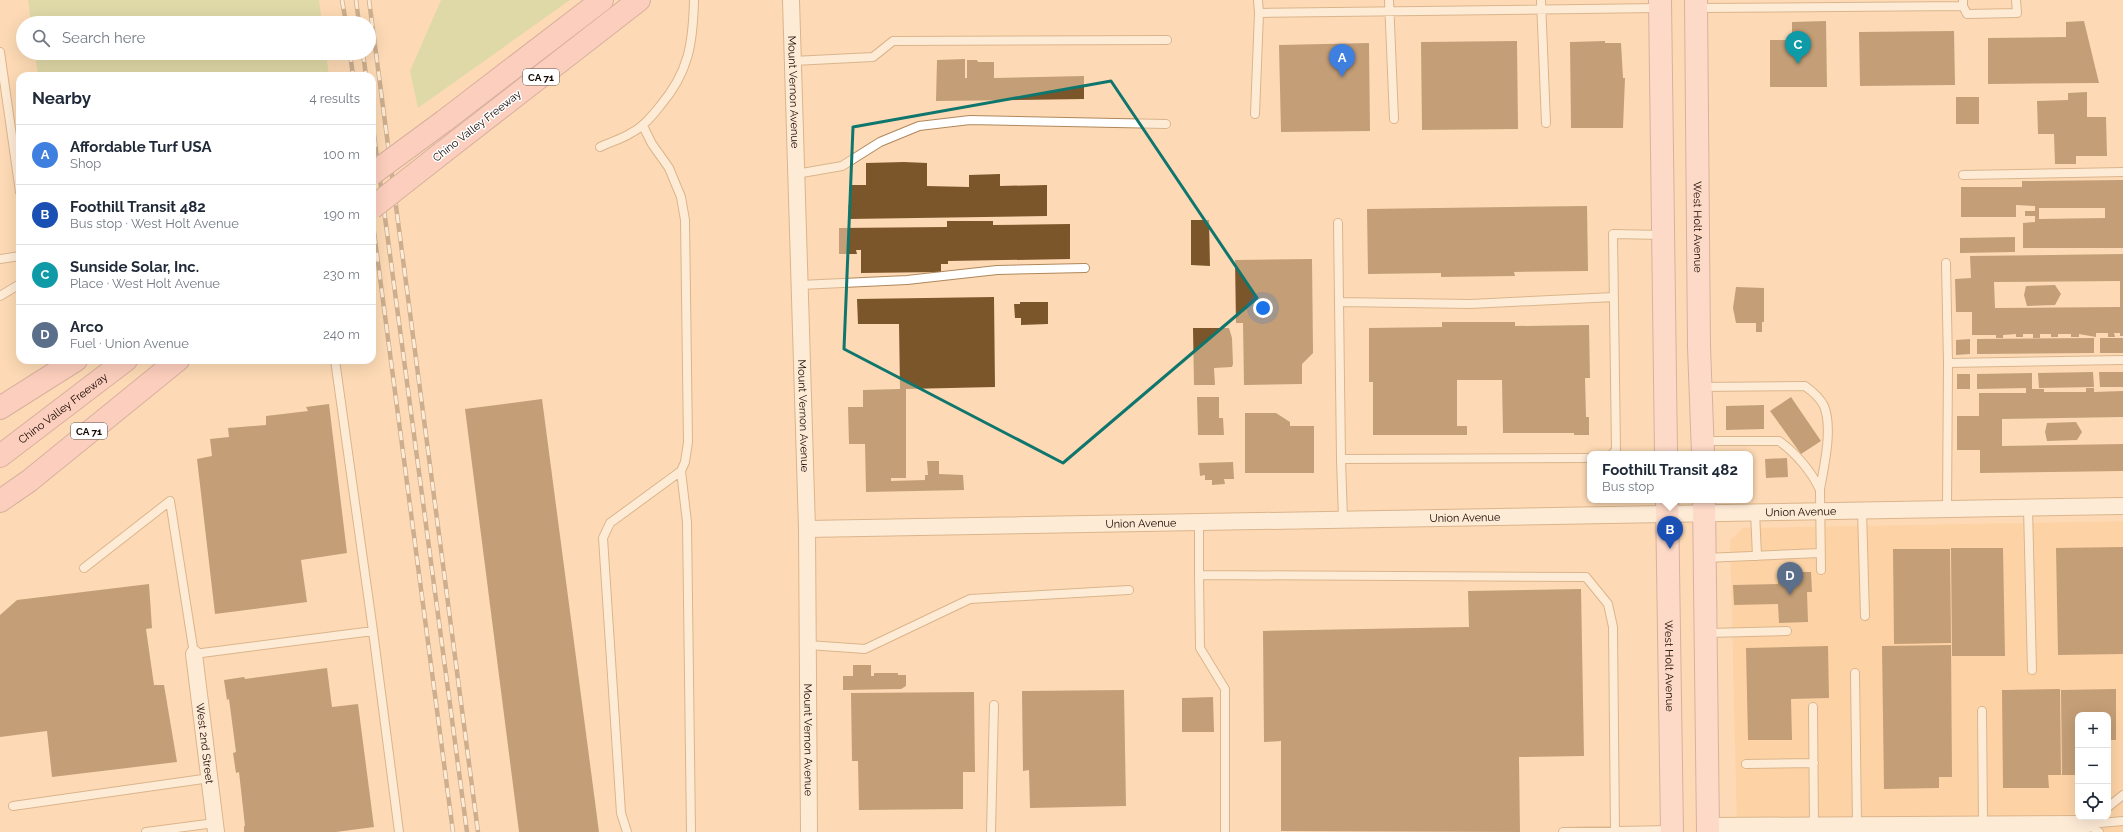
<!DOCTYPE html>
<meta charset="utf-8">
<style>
:root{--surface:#fff;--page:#f2f2f3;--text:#1f2937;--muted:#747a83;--line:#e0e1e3;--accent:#111827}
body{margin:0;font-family:Raleway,sans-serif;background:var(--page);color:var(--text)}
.controls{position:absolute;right:12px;bottom:12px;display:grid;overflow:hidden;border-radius:8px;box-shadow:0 4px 16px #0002}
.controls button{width:36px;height:36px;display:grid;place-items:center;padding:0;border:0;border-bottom:1px solid var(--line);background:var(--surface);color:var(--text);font:20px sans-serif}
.you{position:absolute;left:1263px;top:308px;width:14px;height:14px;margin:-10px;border:3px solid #fff;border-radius:50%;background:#1a73e8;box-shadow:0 0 0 6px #1a73e833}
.badge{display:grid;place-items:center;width:26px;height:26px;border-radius:50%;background:var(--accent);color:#fff;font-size:13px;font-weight:700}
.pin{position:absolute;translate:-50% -33px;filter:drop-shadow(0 1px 2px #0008)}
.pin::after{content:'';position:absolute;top:21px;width:14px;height:12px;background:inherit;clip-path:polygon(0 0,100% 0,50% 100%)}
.popup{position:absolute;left:1587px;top:451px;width:166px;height:52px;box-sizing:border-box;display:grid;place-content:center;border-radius:8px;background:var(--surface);filter:drop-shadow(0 1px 3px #0005);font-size:13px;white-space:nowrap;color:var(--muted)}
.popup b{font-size:15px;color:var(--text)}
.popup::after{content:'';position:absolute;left:50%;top:100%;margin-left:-8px;border:8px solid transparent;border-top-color:var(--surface)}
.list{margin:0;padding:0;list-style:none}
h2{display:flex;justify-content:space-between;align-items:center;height:52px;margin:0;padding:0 16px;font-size:17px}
h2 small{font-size:13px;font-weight:400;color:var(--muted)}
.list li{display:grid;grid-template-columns:26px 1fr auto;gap:12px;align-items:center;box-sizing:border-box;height:60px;padding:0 16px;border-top:1px solid var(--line)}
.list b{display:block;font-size:15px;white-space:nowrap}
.list p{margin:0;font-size:13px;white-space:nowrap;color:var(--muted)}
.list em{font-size:13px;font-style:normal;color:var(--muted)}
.icon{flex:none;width:22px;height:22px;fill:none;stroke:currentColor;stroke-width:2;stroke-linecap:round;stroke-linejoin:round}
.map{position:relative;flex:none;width:2123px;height:832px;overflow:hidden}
.search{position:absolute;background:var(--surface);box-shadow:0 4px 16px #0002;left:16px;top:16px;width:360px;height:44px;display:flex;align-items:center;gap:10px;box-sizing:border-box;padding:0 14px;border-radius:22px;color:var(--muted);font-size:15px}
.panel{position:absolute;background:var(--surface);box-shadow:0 4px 16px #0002;left:16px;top:72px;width:360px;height:292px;border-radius:12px}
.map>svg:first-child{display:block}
.built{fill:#fcca96;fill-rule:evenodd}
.green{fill:#bad598}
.building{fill:#7c562b;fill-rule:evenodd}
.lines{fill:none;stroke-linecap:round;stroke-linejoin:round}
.service-casing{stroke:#b0875b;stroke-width:10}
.minor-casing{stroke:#b0875b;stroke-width:18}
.primary-casing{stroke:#aa7e82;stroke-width:24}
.motorway-casing{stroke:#aa7e82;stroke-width:24}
.service{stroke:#fff;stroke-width:8}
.minor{stroke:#fff;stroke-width:16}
.primary{stroke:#fcd8de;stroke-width:22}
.motorway{stroke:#fabec8;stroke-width:22}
.rail-casing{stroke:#927961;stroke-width:4.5}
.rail{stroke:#fff;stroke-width:3;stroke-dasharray:9;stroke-linecap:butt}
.motorway-bridge-casing{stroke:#aa7e82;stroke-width:24;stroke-linecap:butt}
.motorway-bridge{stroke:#fabec8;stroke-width:22}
.marked{fill:none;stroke:#0f766e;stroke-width:3;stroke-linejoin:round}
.labels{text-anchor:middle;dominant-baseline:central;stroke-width:3;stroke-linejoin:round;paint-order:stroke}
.shield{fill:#fff;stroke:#5c524c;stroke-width:1}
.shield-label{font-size:10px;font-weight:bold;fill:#160800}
.street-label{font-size:11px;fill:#160800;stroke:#fff}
</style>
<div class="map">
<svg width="2123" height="832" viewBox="0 0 2123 832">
<rect width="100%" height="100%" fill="#fddab5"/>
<path class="built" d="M2123,521v311h-386l-7,-292 13,-12zM2078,715h30v102h-30z"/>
<path class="green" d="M28,0h291l3,23h-291z
M441,0h129l-152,108 -8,-37z
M35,53h291l3,23h-291z"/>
<path class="building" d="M1826,21l1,66h-57v-47h22v-18z
M2084,21l15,62 -111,1v-46l78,-1v-15z
M1954,31l1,54 -95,1 -1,-54z
M1517,41l1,88 -96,1 -1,-88z
M1605,41v2h16l2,35h2l-2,50h-52l-1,-86z
M1369,43l1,88 -89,1 -2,-87z
M965,59v19h2v-18h10l1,2h16v16l90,-2v23l-148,2 1,-41z
M2087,92v25h19l1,39h-31v8h-21l-1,-30h-16l-1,-33 31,-1v-7z
M1956,97h23v27h-23z
M904,162l23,1v23l42,1v-12l31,-1v12l47,-1v31l-198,3 -1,-14h3v-20h15v-22z
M2123,180v68h-100v-25l12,-1v-6h-10v-5h10v-5l-19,-1v12h-55v-30h61v-6zM2039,208h66v10l-66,1z
M1587,206l1,65 -74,1 1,4 -74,1v-4l-73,1 -1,-65z
M1191,220h18l1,46 -19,-1z
M947,221h46v4l77,-1v35l-122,2v3h-7v8l-80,1v-23h-5l1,4h-18v-26l108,-1z
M2015,237v15l-55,1v-15z
M2123,254v82h-3v-3h-6l1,4h-7v-4h-12v4l-17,-3v3h-8v-3h-13v3h-7v-3h-11v4h-7v-4h-10v3h-7v-3l-13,1v3h-7v-3h-24v-23h-16l-1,-33 16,-1 -1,-22zM2120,281v26l-125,1 -1,-26z
M1312,259l1,94 -11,11v20l-58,1 -1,-62h-7l-1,-63z
M2055,285l6,9 -6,11 -28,1 -3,-11 2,-9z
M1736,287l28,1v34h-2v10h-6v-9h-20l-3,-15z
M994,297l1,90 -89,2v89h-15v3l34,-1v-5h3l-1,-14h12v13l24,1 1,15 -98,2 -1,-48h-16l-1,-37h15v-17l37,-1 -1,-65h-41l-1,-25z
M1020,302h28v22l-27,1v-7h-6l-1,-14h6z
M1442,322h73v4l74,-1 1,53h-5l1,39h3v18h-15v-2h-71l-1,-53h-45v46h10v9h-94v-53h-4v-54l73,-1z
M1193,328h36l3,10 1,26 -1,3 -18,1 1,17h-21z
M2094,338v15l-117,1v-15z
M2100,338h23v15h-23z
M1970,339v15l-14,1v-15z
M2093,372l1,15 -55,1 -1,-15z
M2099,372h24v15h-23z
M2032,373v16h12v3h42v-4h8v4l29,-1v26l-121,2v27l121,-2v27l-143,2v-23h-23v-34h22v-23h47v-5l-49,1v-15z
M1957,374h13v15h-13z
M1197,397h22v21h4l1,17h-26z
M1791,397l30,44 -20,13 -31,-43z
M542,399l57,433h-80l-54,-423z
M329,404l18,149 -46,7 6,42 -92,12 -18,-155 15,-3 -2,-17 19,-2 -1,-9 38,-3v-9l42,-5 -2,-4z
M1764,405v24l-38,1v-24z
M1245,413h31l14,9v4h24v47h-69z
M2076,422l6,10 -5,8 -30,1 -2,-9 2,-9z
M1787,458l1,19 -22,1 -1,-19z
M1233,462l1,17h-10l1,5 -13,1v-5h-7v-5l-5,1 -1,-13z
M2123,547v107l-65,1 -2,-107z
M1951,548h52l2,108h-53z
M1893,549h57l1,94 -57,1z
M1778,572h33l1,20h-5l1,30 -29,1 -1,-19 -44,1 -1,-20 45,-1z
M149,584l3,44 -6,1 8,56h10l13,77 -125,15 -5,-46 -47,6v-122l17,-15z
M1581,589l3,167 -65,1 1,75 -239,-1v-90l-17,1 -1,-111 206,-4 -1,-36z
M1951,645l1,132h-13v11l-55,1 -2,-143z
M1828,646l1,52 -38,1 1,41h-44l-2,-92z
M853,665h18v11h3v-3h24v2h8v11l-5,3 -58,1v-14h10z
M327,668l5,39 26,-3 16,123 -38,5h-92v-6h1l-6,-54 -3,1 -3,-20 3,-1 -7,-53 -2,1 -3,-20 20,-3 1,2z
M2060,689l1,86h-13l1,13h-46l-1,-98z
M2116,689v51h-8v-25h-30v60h-16l-1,-85z
M1124,690l2,116 -96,2 -1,-38 -6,1 -1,-80z
M974,692l1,80h-12v37l-104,1 -1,-49h-6l-1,-68z
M1213,697l1,35h-32v-34z"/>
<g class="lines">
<g class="service-casing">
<path id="service" d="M1258,0l1,13
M1389,0l5,119
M1541,0l5,123
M1963,0v6l4,8 50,-1 -1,-13
M1697,8l266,-2
M0,52l20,140
M793,61l80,-4 20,-16 274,-1
M1255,114l4,-101 401,-5
M643,126l9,18 17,24 12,29 4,23 3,222 -3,20 -4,9 6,51 4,310
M600,147c10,-5 22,-8 31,-14 12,-6 21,-17 29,-27 29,-34 33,-63 34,-106
M796,174l46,-8 38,-24 39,-16 51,-6 196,4
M1963,175l160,-3
M1338,223l3,236
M0,259l20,-3
M1946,263l2,100 175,-3
M800,285l107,-5 90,-10 88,-2
M0,296l20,-12
M1339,302l131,2 144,-7
M335,360l38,271
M1700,387l105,-1c7,5 15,12 19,20 9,22 0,61 -4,83
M1703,441h76c16,11 33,31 41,49l1,80
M1612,454l4,-4 -3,-216 50,1
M2028,508l4,162
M1947,509l1,-146
M1862,511l3,105
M1755,512l2,44
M1343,519l-2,-60 249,-1
M1705,558l115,-5
M84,568l86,-67 24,153 179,-23 26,201
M1199,575v-53
M1707,633l80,-2
M808,645l57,4 105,-50 159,-9
M1855,673l2,152
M1813,707l1,120
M1982,711l1,113
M1746,764l68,-1
M13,806l197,-28
M2108,807l15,-12
M2088,824l35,-3
M2088,824l11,8
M146,832l69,-9
M627,832l-6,-19 -18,-275 7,-15 71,-52
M991,832l3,-127
M1225,832v-143l-25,-41 -1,-73 387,2 22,27 5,23 2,205
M1563,832l108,-2"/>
</g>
<g class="minor-casing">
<g id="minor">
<path id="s1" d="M791,0l16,529 2,303"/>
<path id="s2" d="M807,529l1316,-23"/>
<path id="s3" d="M194,654l22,178"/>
<path d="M1708,826l380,-2"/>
</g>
</g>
<g class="primary-casing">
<g id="primary">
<path d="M1660,0l6,454"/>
<path id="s4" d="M1696,0l3,347 4,107"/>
<path id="s5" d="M1667,500l5,332"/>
<path d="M1704,500l4,332"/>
</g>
</g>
<g class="motorway-casing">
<g id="motorway">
<path d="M444,121l158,-121"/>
<path d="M442,153l197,-153"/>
<path d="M0,408l76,-48"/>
<path id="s6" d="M0,456l126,-96"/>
<path d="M0,501l29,-20 149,-121"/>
</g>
</g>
<use href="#service" class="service"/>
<use href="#minor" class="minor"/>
<use href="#primary" class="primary"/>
<use href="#motorway" class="motorway"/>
<g class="rail-casing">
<path id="rail" d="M342,0l4,23
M356,0l3,23
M369,0l109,832
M350,53l3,23
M363,53l3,23
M372,120l95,712
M372,217l81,615"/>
</g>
<use href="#rail" class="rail"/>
<g class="motorway-bridge-casing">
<path id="motorway-bridge" d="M372,174l72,-53
M372,208l70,-55"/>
</g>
<use href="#motorway-bridge" class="motorway-bridge"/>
</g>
<path d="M0 0H2123V832H0ZM1111,81l146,217 -194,165 -219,-114 9,-222z" fill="#fddab5" fill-opacity=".55" fill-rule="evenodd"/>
<path class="marked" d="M1111,81l146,217 -194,165 -219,-114 9,-222z"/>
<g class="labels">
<g class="shield">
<rect x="523" y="69" width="36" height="16" rx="3"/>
<rect x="71" y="423" width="36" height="16" rx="3"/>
</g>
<g class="shield-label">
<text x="541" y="77">CA 71</text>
<text x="89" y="431">CA 71</text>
</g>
<g class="street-label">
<text stroke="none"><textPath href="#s1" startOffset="92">Mount Vernon Avenue</textPath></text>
<text transform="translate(477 126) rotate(-38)">Chino Valley Freeway</text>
<text stroke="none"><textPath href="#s4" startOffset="227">West Holt Avenue</textPath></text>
<text stroke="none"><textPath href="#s6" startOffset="79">Chino Valley Freeway</textPath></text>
<text stroke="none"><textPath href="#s1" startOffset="416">Mount Vernon Avenue</textPath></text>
<text stroke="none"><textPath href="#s2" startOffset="994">Union Avenue</textPath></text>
<text stroke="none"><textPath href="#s2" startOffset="658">Union Avenue</textPath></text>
<text stroke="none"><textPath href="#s2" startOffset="334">Union Avenue</textPath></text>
<text stroke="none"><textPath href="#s5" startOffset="166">West Holt Avenue</textPath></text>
<text stroke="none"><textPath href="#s1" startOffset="740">Mount Vernon Avenue</textPath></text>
<text stroke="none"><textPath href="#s3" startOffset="90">West 2nd Street</textPath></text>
</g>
</g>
</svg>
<div class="controls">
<button>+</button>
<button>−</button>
<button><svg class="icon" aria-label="locate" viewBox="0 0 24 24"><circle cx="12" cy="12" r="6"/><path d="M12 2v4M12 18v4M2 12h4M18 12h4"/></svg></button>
</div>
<div class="you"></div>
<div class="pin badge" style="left:1342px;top:77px;background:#3f7fe0">A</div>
<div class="pin badge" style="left:1670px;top:549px;background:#1a4fb4">B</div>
<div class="popup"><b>Foothill Transit 482</b>Bus stop</div>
<div class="pin badge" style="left:1798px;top:64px;background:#0f9aa8">C</div>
<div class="pin badge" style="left:1790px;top:595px;background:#5c6f8a">D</div>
<div class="search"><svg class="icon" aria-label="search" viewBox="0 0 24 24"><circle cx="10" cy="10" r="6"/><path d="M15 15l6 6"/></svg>Search here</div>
<section class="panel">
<h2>Nearby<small>4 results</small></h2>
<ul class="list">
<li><span class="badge" style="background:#3f7fe0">A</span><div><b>Affordable Turf USA</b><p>Shop</p></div><em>100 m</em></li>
<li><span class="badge" style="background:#1a4fb4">B</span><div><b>Foothill Transit 482</b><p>Bus stop · West Holt Avenue</p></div><em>190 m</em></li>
<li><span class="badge" style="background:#0f9aa8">C</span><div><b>Sunside Solar, Inc.</b><p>Place · West Holt Avenue</p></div><em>230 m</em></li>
<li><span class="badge" style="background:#5c6f8a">D</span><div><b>Arco</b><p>Fuel · Union Avenue</p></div><em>240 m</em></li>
</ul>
</section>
</div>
